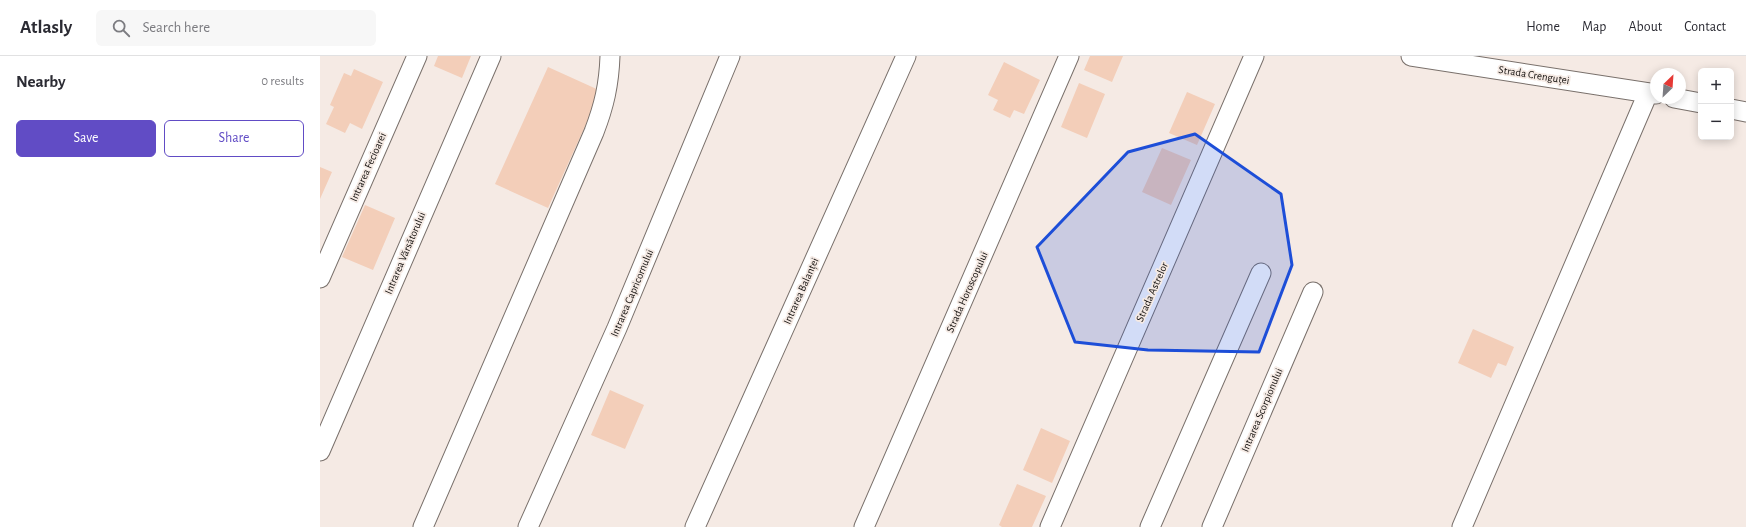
<!DOCTYPE html>
<meta charset="utf-8">
<style>
:root{--surface:#fff;--page:#f7f7f7;--text:#2b2b33;--muted:#7c7c81;--line:#e1e1e2;--accent:#614cc5}
body{margin:0;font-family:"Alegreya Sans",sans-serif;background:var(--page);color:var(--text)}
.controls{position:absolute;right:12px;top:12px;display:grid;overflow:hidden;border-radius:6px;box-shadow:0 2px 10px #0003}
.controls button{width:36px;height:36px;display:grid;place-items:center;padding:0;border:0;border-bottom:1px solid var(--line);background:var(--surface);color:var(--text);font:20px sans-serif}
.compass{position:absolute;left:1330px;top:12px;width:36px;height:36px;border-radius:50%;background:var(--surface);box-shadow:0 2px 10px #0003;rotate:25deg}
.list{margin:0;padding:0;list-style:none}
h2{display:flex;justify-content:space-between;align-items:center;height:52px;margin:0;padding:0 16px;font-size:17px}
h2 small{font-size:13px;font-weight:400;color:var(--muted)}
.actions{display:flex;gap:8px;padding:12px 16px}
.actions a{flex:1;padding:9px 0;border:1px solid var(--accent);border-radius:6px;text-align:center;font-size:14px;color:var(--accent)}
.actions .main{background:var(--accent);color:#fff}
.icon{flex:none;width:22px;height:22px;fill:none;stroke:currentColor;stroke-width:2;stroke-linecap:round;stroke-linejoin:round}
.map{position:relative;flex:none;width:1426px;height:471px;overflow:hidden}
header{display:flex;align-items:center;gap:24px;box-sizing:border-box;height:56px;padding:0 20px;background:var(--surface);border-bottom:1px solid var(--line)}
header strong{font-size:19px}
nav{display:flex;gap:22px;margin-inline-start:auto;font-size:14px}
.search{width:280px;height:36px;background:var(--page);display:flex;align-items:center;gap:10px;box-sizing:border-box;padding:0 14px;border-radius:6px;color:var(--muted);font-size:15px}
main{display:flex}
aside{flex:1;background:var(--surface)}
.map>svg:first-child{display:block}
.building{fill:#f3ceb9}
.lines{fill:none;stroke-linecap:round;stroke-linejoin:round}
.minor-casing{stroke:#79706b;stroke-width:21}
.minor{stroke:#fff;stroke-width:19}
.marked{fill:#1d4ed8;fill-opacity:0.2;stroke:#1d4ed8;stroke-width:3;stroke-linejoin:round}
.labels{text-anchor:middle;dominant-baseline:central;stroke-width:3.5;stroke-linejoin:round;paint-order:stroke}
.street-label{font-size:11px;fill:#13100e;stroke:#f5eae4}
</style>
<header>
<strong>Atlasly</strong>
<div class="search"><svg class="icon" aria-label="search" viewBox="0 0 24 24"><circle cx="10" cy="10" r="6"/><path d="M15 15l6 6"/></svg>Search here</div>
<nav><a>Home</a><a>Map</a><a>About</a><a>Contact</a></nav>
</header>
<main>
<aside>
<h2>Nearby<small>0 results</small></h2>
<ul class="list">
</ul>
<div class="actions"><a class="main">Save</a><a>Share</a></div>
</aside>
<div class="map">
<svg width="1426" height="471" viewBox="0 0 1426 471">
<rect width="100%" height="100%" fill="#f5eae4"/>
<path class="building" d="M118,0h33l-9,22 -28,-12z
M770,0h33l-11,26 -28,-12z
M684,6l36,18 -16,34 -10,-4 -4,8 -17,-8 5,-10 -10,-5z
M228,11l53,24 -53,117 -53,-24z
M34,13l29,13 -21,47 -12,-6 -5,10 -19,-9 8,-17 -4,-2 14,-32 7,3z
M759,27l26,11 -18,44 -26,-11z
M867,36l28,12 -18,41 -28,-12z
M842,92l29,12 -20,45 -29,-13z
M0,111l12,5 -12,27z
M45,149l30,13 -22,52 -31,-13z
M1153,273l41,18 -8,19 -8,-3 -7,15 -33,-15z
M290,334l34,15 -19,44 -34,-14z
M721,372l29,13 -18,42 -29,-13z
M697,428l29,12 -14,31h-30l-3,-2z"/>
<g class="lines">
<g class="minor-casing">
<path id="minor" d="M1091,0l245,38
M1354,42l27,5
M1411,53l15,3
M0,222l97,-222
M0,395l171,-395
M103,471l171,-395c10,-26 15,-47 16,-76
M208,471l89,-199 113,-272
M375,471l211,-471
M544,471l205,-471
M730,471l204,-471
M830,471l111,-254
M892,471l101,-235
M1142,471l186,-434"/>
</g>
<use href="#minor" class="minor"/>
</g>
<path class="marked" d="M875,78l86,60 11,71 -33,87 -111,-2 -73,-8 -38,-95 91,-95z"/>
<g class="labels">
<g class="street-label">
<text transform="translate(1214 19) rotate(9)">Strada Crenguței</text>
<text transform="translate(48 111) rotate(-66)">Intrarea Fecioarei</text>
<text transform="translate(85 197) rotate(-67)">Intrarea Vărsătorului</text>
<text transform="translate(481 235) rotate(-66)">Intrarea Balanței</text>
<text transform="translate(647 236) rotate(-66)">Strada Horoscopului</text>
<text transform="translate(832 236) rotate(-66)">Strada Astrelor</text>
<text transform="translate(312 237) rotate(-67)">Intrarea Capricornului</text>
<text transform="translate(942 354) rotate(-67)">Intrarea Scorpionului</text>
</g>
</g>
</svg>
<div class="controls">
<button>+</button>
<button>−</button>
</div>
<svg class="compass" viewBox="-18 -18 36 36"><path d="M0-13l5 13h-10z" fill="#e53935"/><path d="M0 13l5-13h-10z" fill="#7c7c81"/></svg>
</div>
</main>
